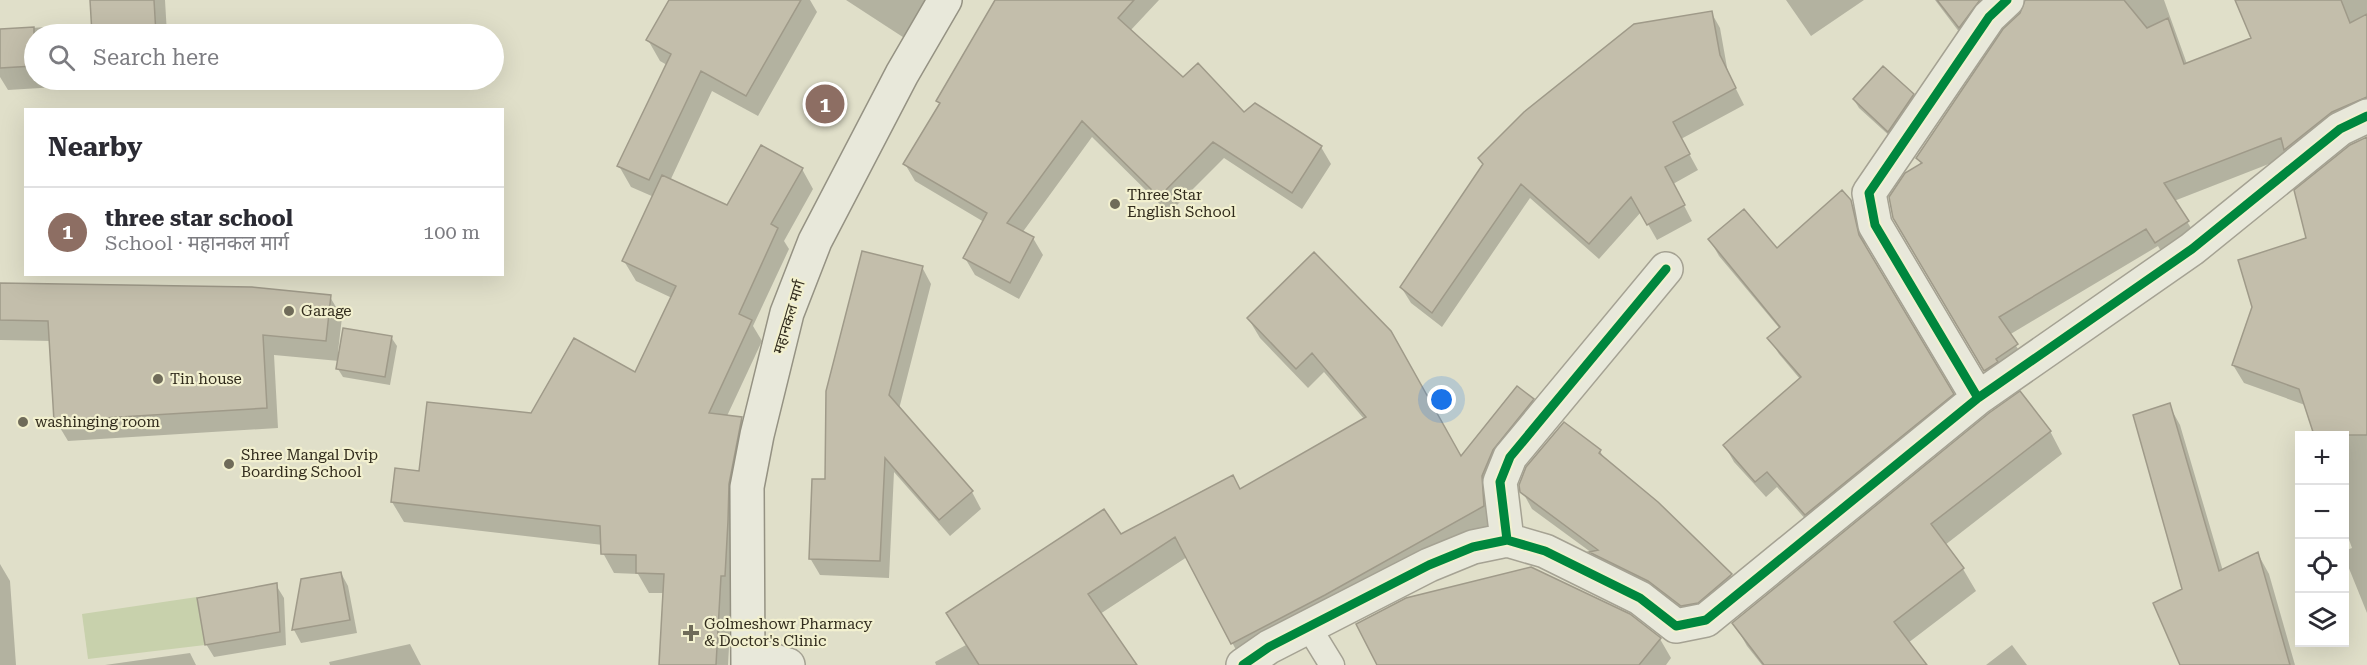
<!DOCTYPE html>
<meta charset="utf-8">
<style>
:root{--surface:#fff;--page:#f2f2f3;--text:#2b2b33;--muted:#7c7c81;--line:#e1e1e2;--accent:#6f6b59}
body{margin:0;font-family:"Roboto Serif","Noto Sans Devanagari",serif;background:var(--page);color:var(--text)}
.controls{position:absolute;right:18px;bottom:18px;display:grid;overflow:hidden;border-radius:0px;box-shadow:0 6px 24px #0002}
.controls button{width:54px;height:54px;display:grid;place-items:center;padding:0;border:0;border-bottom:2px solid var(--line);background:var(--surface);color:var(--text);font:30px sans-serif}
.you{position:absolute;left:1442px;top:400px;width:21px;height:21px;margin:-15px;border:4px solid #fff;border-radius:50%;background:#1a73e8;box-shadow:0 0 0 9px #1a73e833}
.badge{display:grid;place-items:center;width:39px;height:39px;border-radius:50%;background:var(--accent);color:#fff;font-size:20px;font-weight:700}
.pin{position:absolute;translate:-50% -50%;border:3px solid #fff;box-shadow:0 2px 6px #0006}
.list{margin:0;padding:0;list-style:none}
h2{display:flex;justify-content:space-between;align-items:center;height:78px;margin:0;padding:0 24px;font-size:26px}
h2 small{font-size:20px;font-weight:400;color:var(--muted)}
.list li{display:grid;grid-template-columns:39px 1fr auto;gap:18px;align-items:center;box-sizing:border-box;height:90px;padding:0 24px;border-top:2px solid var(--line)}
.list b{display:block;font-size:22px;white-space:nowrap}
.list p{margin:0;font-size:20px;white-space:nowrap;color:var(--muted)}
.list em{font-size:20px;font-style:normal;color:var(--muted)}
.icon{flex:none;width:33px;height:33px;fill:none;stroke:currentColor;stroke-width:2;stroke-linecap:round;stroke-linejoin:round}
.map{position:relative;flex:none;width:2367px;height:665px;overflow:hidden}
.search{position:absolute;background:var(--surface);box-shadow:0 6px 24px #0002;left:24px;top:24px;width:480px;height:66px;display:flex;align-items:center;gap:15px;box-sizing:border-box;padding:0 21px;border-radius:33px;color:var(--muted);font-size:22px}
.panel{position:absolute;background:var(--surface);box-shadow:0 6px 24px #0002;left:24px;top:108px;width:480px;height:168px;border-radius:0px}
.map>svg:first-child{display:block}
.green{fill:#c8d1ac}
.shadow{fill:#0003}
.building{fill:#c3beab;stroke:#9f9a89;stroke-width:1.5}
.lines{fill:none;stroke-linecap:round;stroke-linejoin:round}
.service-casing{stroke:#a5a293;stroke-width:27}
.minor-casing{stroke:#a5a293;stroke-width:36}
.secondary-casing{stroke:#959283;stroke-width:36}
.service{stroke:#e8e8da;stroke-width:24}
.minor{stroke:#e8e8da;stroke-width:33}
.secondary{stroke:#e8e8da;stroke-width:33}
.cycleway-casing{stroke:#f2f0cf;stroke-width:13}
.cycleway{stroke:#00873e;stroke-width:9}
.poi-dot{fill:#6f6b59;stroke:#f2f0cf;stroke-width:2}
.labels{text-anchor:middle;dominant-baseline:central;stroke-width:4.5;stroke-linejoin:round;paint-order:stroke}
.poi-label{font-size:15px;fill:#322c1d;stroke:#f2f0cf;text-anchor:start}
.street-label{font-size:15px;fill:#322c1d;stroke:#f2f0cf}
</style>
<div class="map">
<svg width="2367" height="665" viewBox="0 0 2367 665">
<rect width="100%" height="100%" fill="#e0dfc9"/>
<path class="green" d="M197,597l8,48 -117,14 -6,-45z"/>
<path class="shadow" d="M92,0h73l2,34h-133v46h136l-162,10 -8,-13v-47l93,-6z
M671,0h139l7,12 -59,104 -46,-25 -42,90 57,25 75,-37 11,20 -29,52 5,8 -36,77 9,15 -35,75 14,2 12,20 -21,157 -4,70h-67l4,-72h-16l-11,-19 -24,-1 -11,-20v-8l-199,-23 -12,-20 29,-30 111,-57 104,-41 36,-76 -36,-17 -12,-20 30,-64 -23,-10 -12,-21 48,-101 -7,-4 -12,-21z
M846,0h94l-28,43z
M996,0h163l-29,31 53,48 61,35 77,33 10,17 -29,45 -78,-51 -55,55 -77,-76 -70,96 11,5 10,17 -24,44 -44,-24 -10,-17 19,-36 -69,-41 -10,-17 36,-58 -3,-5z
M1786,0h78l-53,36z
M1935,0h77l-43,45z
M2024,0h140l23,64 66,-26 -16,-38h130v118l-78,38 -115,45 24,38 -32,21 -8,-14 -149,89 18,28 -32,25 -101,-170 28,-53 -4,-7 103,-144 6,-12z
M1711,12l9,16 8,45 16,32 -63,34 17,31 -25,14 19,37 -35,19 -16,-28 -42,47 -69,-61 -88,129 -31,-24 -10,-16z
M1912,95l6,9 -25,35 -34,-31 -5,-8z
M2367,138v475l-23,-57v-5l8,-3 -8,-22v-90h-29l-10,-31 -61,-22 -11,-18z
M1850,201l10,17 7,34 95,159 -147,119 -38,-43 -11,10 -32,-35 -9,-16 75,-67 -21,-25 -10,-16 11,-9 -61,-73 -9,-16 67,10z
M1314,254l147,205 72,-59 11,20 -49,106 -251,139 -57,-108 -87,57 35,51h-199l-1,-3 31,-17 -18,-31 172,-78 120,-46 125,-70 -41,-48 -16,16 -48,-50 -12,-20z
M922,267l9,17 -32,125 73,83 9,17 -31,27 -56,-64 -5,106 -69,-3 -10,-17 16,-77z
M0,284l330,13 12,20 -4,35 53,-15 6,9 -7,39 -47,-8 -5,-8 1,-8 -65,-6 4,73 -210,13 -12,-20 -5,-80 -51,-1z
M2169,405l11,20 43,146 35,-17 11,20 26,91h-114l3,-75z
M2050,431l12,23 -117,91 18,24 13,22 -68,52 18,22h-164l-15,-19 -13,-23z
M1600,451l5,9 52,43 74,72 10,17 -50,30 -90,-53 -9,-16 -60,-44 -10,-18z
M0,564l10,17 6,84h-16z
M341,573l7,13 9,47 -56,10 -7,-13 8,-50z
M276,585l8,13 2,47 -72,12 -8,-13z
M1629,615l31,24 11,19 -5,7h-287z
M410,644l11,21h-91l-1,-3z
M2012,645l15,20h-41z
M190,653l6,12h-91z"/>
<path class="building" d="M90,0h64l2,34h-64z
M669,0h132l-55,96 -45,-25 -52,109 -32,-14 54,-112 -25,-14z
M995,0h139l-16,18 65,59 15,-14 46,49 11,-9 67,43 -30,47 -79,-51 -54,55 -77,-76 -75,102 27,14 -24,46 -47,-25 24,-45 -84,-49 37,-61 -4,-2z
M1937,0h43l-21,28z
M2025,0h99l23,28 21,-10 16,46 67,-26 -16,-38h106l9,23 17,-9v83l-35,15 -48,38 -3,-12 -117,45 25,38 -34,22 -9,-14 -147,88 19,27 -22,15 2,3 -14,9 -91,-153 -4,-21 16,-24 17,-10 -6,-5 87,-129 17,-16z
M1712,11l8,44 16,33 -63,34 17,32 -25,13 20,38 -38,20 -16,-28 -42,47 -68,-60 -89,129 -32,-26 83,-123 -5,-6 46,-46 110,-88z
M34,27v39l-34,2v-39z
M1883,66l31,28 -26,38 -35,-33z
M2367,137v298h-53l-15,-46 -67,-24 20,-58 -14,-47 68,-22 -12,-48 56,-45z
M761,145l42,23 -32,56 7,4 -39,86 13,6 -43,93 33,4 -13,67 -1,37 -3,55h-4l-5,89h-57l5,-91 -28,-1v-18l-35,-1 -1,-28 -209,-24 4,-34 24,3 8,-69 104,11 43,-75 61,34 41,-86 -54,-25 40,-86 65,30z
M1842,190l9,10 8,35 95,159 -149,121 -38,-43 -12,10 -32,-37 78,-68 -34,-39 13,-11 -72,-88 36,-30 33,39z
M862,251l61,15 -34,129 84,96 -34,29 -54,-62 -5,103 -71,-2 3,-80h13l1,-88z
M1314,252l77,79 70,125 56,-70 17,13 -41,51 -11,26 2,30 -159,89 -94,49 -56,-107 -87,57 49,71h-158l-33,-52 158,-104 17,25 112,-59 7,14 126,-72 -54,-64 -16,16 -49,-51z
M0,283l252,4 79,8 -5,46 -63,-6 4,73 -213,13 -6,-100 -48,-1z
M343,328l49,8 -7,41 -49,-8z
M2020,391l31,40 -120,93 33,44 -70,54 33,43h-163l-32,-42 257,-210z
M2170,403l49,168 39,-19 32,113h-110l-27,-62 29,-14 -49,-174z
M1564,422l37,28 -2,3 59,49 74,72 -34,29 -17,3 -33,-25 -59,-29 9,-2 -78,-58 -1,-7 7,-18z
M1531,567l99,47 31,24 -22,27h-262l-21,-41 50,-26z
M341,572l9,48 -58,10 9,-51z
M277,583l3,49 -75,13 -8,-47z"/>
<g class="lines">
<g class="service-casing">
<path id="service" d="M1308,626l24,39"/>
</g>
<g class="minor-casing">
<path id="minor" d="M1978,398l214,-149 148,-120 27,-13
M1507,540l-7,-58 10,-25 156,-188
M749,653l39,12
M1243,665l26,-18 160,-82 44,-18 34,-7 38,11 95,47 36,28 30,-6 272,-222 -103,-173 -6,-32 120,-176 18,-17"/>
</g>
<g class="secondary-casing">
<path id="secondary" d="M748,665l-1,-178 10,-52 30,-122 28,-72 87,-167 43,-74"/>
</g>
<use href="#service" class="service"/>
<use href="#minor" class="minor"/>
<use href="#secondary" class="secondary"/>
<g class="cycleway-casing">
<path id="cycleway" d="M1978,398l214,-149 148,-120 27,-13
M1507,540l-7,-58 10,-25 156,-188
M1243,665l26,-18 160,-82 44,-18 34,-7 38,11 95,47 36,28 30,-6 272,-222 -103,-173 -6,-32 120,-176 18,-17"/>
</g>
<use href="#cycleway" class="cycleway"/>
</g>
<g class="poi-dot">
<circle cx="1115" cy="204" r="6"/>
<circle cx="289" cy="311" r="6"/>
<circle cx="158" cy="379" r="6"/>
<circle cx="23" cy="422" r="6"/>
<circle cx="229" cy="464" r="6"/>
<path d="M688 624h6v6h6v6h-6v6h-6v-6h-6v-6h6z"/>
</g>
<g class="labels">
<g class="poi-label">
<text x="1127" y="195">Three Star<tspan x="1127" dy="17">English School</tspan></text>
<text x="301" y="311">Garage</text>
<text x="170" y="379">Tin house</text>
<text x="35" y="422">washinging room</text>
<text x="241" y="455">Shree Mangal Dvip<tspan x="241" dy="17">Boarding School</tspan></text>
<text x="704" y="624">Golmeshowr Pharmacy<tspan x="704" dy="17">&amp; Doctor's Clinic</tspan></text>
</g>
<g class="street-label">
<text transform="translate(789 317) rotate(-73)">महानकल मार्ग</text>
</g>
</g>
</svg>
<div class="controls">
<button>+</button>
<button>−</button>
<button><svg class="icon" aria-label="locate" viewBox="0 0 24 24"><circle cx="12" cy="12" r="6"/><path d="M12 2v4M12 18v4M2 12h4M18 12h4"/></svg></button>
<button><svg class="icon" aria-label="layers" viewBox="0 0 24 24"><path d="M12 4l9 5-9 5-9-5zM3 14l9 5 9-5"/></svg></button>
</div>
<div class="you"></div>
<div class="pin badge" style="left:825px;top:104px;background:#8d6e63">1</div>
<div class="search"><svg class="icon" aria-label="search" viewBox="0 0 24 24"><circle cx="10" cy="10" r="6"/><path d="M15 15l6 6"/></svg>Search here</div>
<section class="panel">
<h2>Nearby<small></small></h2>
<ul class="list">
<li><span class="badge" style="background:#8d6e63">1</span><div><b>three star school</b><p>School · महानकल मार्ग</p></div><em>100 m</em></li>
</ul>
</section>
</div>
